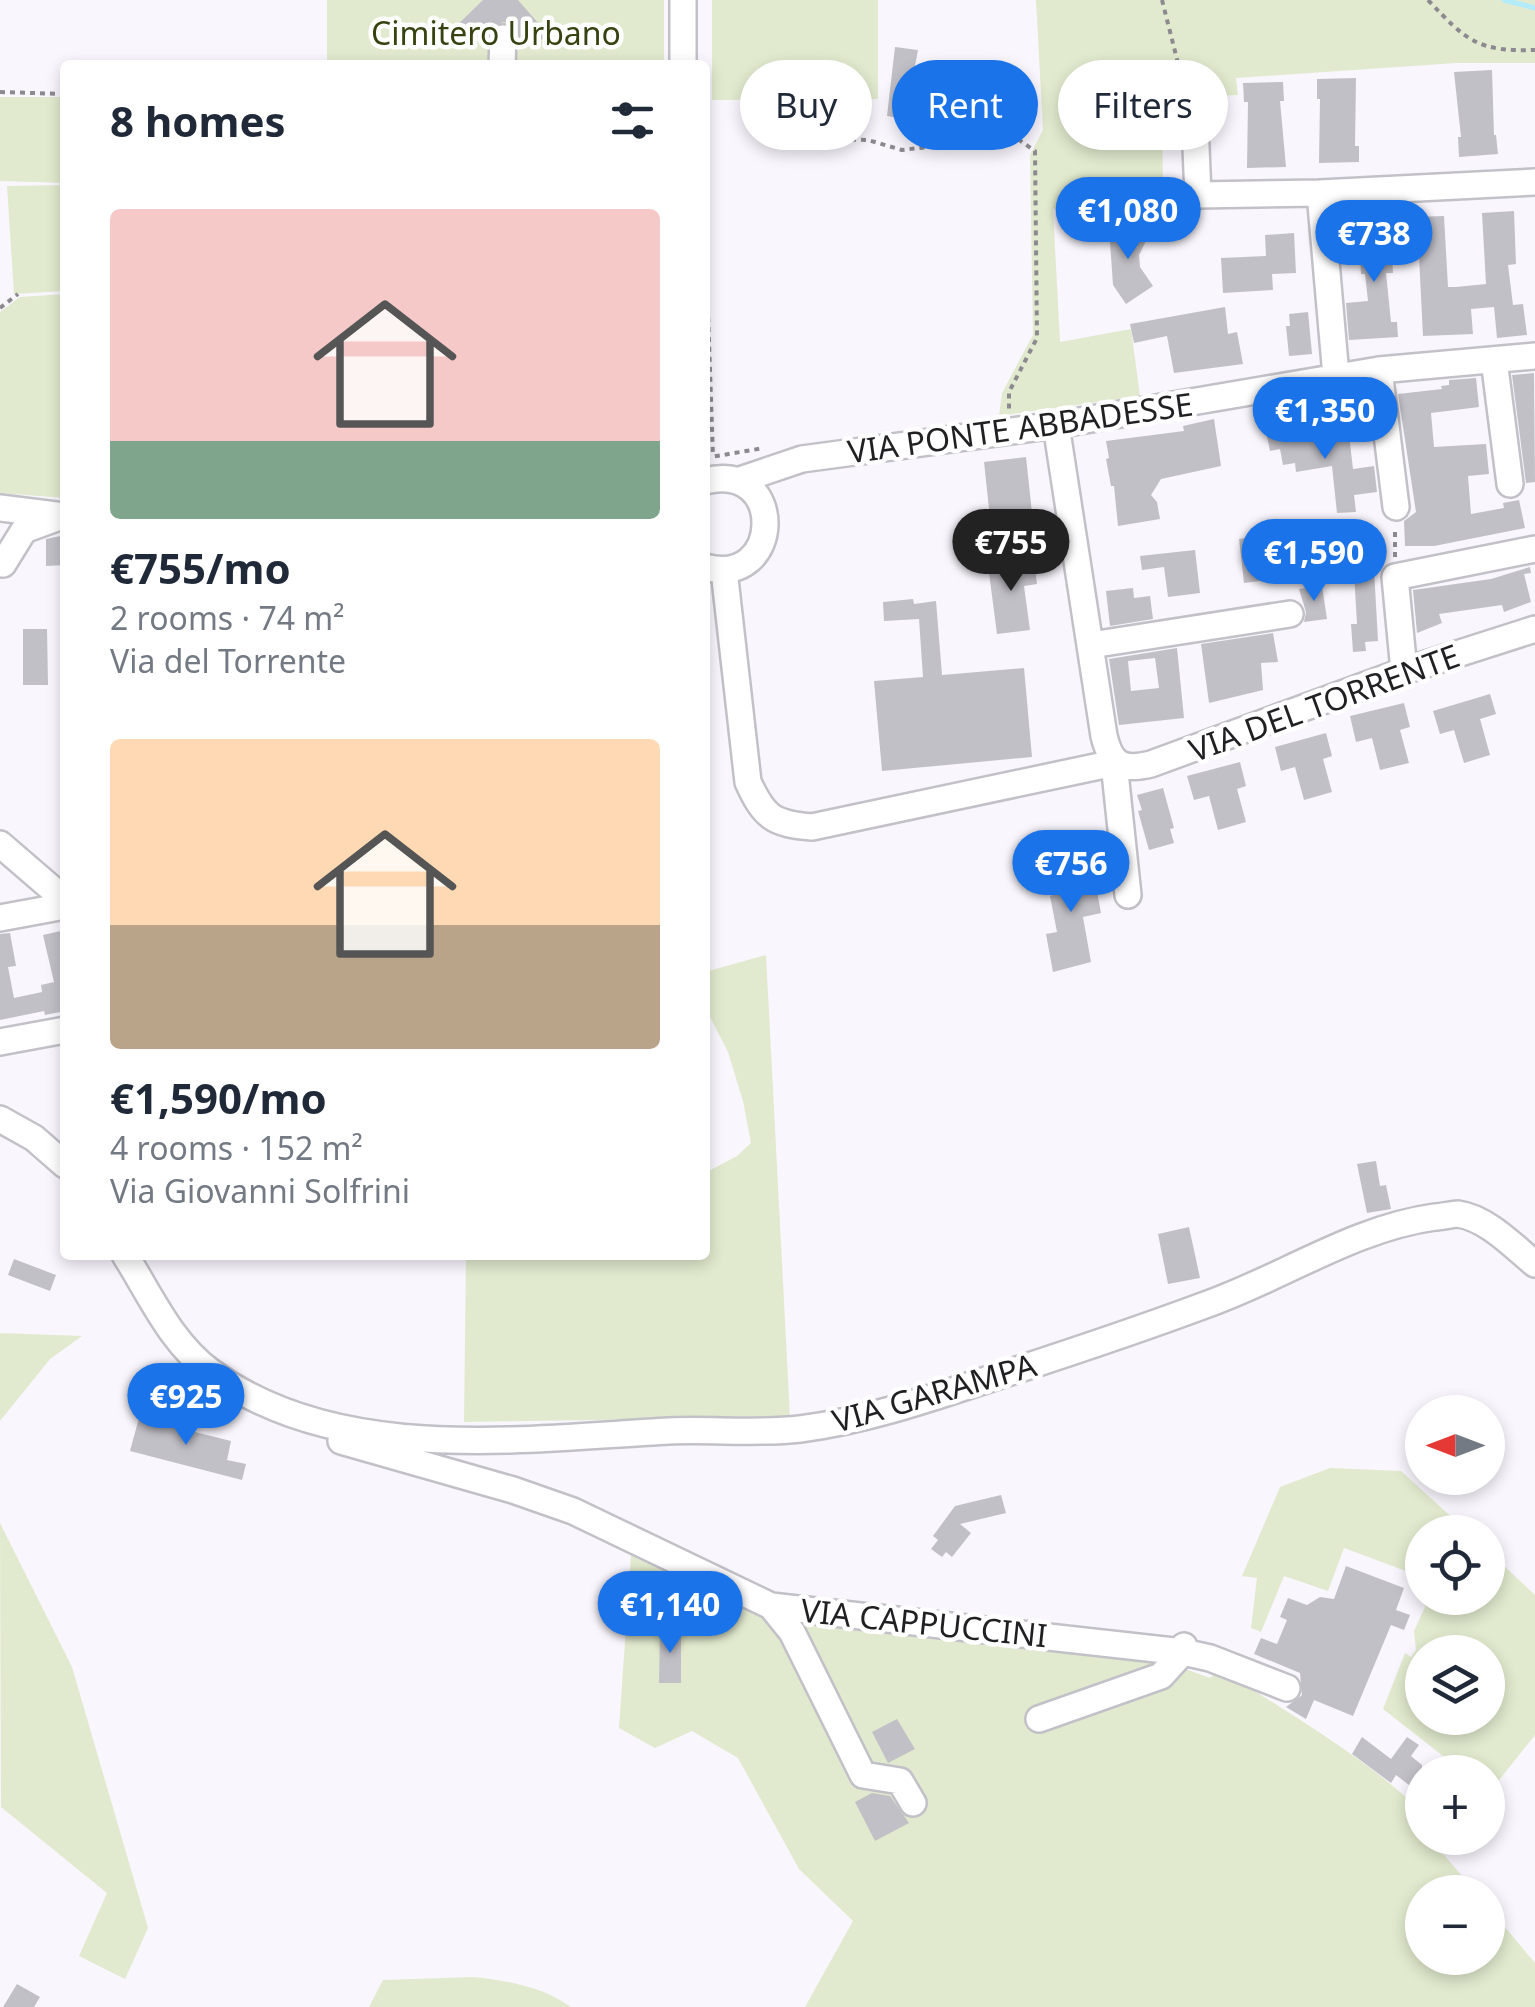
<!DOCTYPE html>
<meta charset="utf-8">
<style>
:root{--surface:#fff;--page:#f2f2f3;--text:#1f2937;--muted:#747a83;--accent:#1a73e8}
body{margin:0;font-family:"Noto Sans",sans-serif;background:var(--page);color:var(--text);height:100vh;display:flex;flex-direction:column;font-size:38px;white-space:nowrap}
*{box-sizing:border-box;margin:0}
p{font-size:32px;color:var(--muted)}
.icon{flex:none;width:55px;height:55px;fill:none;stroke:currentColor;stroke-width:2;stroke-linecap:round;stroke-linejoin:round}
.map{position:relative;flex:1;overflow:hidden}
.side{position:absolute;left:60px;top:60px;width:650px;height:1200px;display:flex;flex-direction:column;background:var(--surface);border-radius:10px;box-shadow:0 5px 15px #0003}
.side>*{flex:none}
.top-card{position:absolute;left:740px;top:60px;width:645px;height:90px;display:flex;gap:20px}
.needle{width:65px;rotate:270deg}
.buttons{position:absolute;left:1405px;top:1395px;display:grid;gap:20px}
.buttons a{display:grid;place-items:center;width:100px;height:100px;border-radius:50%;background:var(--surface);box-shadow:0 5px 15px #0003;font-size:50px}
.price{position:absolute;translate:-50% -85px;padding:0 22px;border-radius:35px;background:var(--accent);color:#fff;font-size:32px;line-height:65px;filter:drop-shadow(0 2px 5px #0008)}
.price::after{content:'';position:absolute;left:50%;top:60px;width:30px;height:22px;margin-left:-15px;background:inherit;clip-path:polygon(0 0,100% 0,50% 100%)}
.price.current{background:#222;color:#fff}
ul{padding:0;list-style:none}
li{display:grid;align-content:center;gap:20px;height:530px;padding:0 50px}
li span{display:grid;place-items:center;height:310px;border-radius:10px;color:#555}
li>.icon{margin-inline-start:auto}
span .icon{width:180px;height:180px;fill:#fffc;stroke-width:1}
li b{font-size:42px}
h2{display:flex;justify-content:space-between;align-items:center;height:120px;padding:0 50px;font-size:42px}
.chip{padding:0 35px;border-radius:45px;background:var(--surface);box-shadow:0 5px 15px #0003;font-size:35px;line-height:90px}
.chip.current{background:var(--accent);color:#fff}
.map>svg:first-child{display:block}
.green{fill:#e1eace;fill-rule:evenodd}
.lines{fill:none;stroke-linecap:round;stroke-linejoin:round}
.stream{stroke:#b2ecfb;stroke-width:5}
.building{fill:#c2c0c7;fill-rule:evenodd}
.minor-casing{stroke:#c3c1c8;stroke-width:30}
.path{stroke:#8c8a8f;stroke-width:4;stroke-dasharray:5 5;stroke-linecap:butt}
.minor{stroke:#fff;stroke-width:25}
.labels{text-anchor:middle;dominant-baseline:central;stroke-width:9;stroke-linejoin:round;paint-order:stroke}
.park-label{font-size:32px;fill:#364210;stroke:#fff}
.street-label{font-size:32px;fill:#201f22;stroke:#fff}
</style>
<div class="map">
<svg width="1535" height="2007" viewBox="0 0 1535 2007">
<rect width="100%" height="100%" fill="#f9f6fd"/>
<path class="green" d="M327 0H664V65H327Z
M712 0H878V99L712 100Z
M1036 0H1535V63H1456L1236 78 1238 95 1162 98 1163 194 1053 209 1060 342 1131 329 1140 396 999 416 1002 393 1033 335 1030 155 1043 130Z
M0 97H64L65 183 0 181Z
M65 185V291L14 294 7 186Z
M65 294V498L0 493V312L20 297Z
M766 955 790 1417 464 1422 466 1255H705V1173L737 1156 751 1143 743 1101 728 1052 705 1007V972Z
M0 1333 82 1336 50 1359 0 1421Z
M1330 1468 1401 1471 1468 1532H1422V1598H1488V1551L1535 1595V1735L1488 1794V1772H1446L1452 1763 1383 1709 1405 1653 1411 1657 1416 1650 1414 1631 1425 1607 1414 1574 1344 1548 1328 1591 1284 1576 1261 1632 1251 1628 1257 1578 1242 1576 1280 1487ZM1422 1652H1488V1718H1422Z
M0 1523 72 1667 148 1928 125 1979 79 1956 107 1893 1 1807Z
M631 1555 770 1613 1172 1664 1210 1678 1220 1669C1288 1713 1363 1755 1422 1812V1838H1436L1443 1854 1476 1892H1422V1958H1488V1907L1535 1963V2007H805L853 1921 799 1869 738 1758 692 1731 655 1748 619 1728Z
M474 1977C508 1981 543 1987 571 2007H369L383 1980Z"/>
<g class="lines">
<path class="stream" d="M1504 0 1535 8"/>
</g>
<path class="building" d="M483 0H518L553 40 519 38 512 25 503 22 490 29 487 38H444Z
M895 47 918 50 905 119 887 116Z
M1492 70 1494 135H1496L1498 154 1459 157 1458 137H1461L1454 72Z
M1356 78 1355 146H1359V162L1319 163 1320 99H1317V79Z
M1283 82 1284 101H1280L1286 167 1247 168 1248 102H1244L1243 83Z
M1514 211 1516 264 1508 265 1513 305 1523 304 1527 335 1497 338 1494 307 1471 309 1473 334 1423 336 1417 217 1444 216 1448 287H1456L1486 284 1482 213Z
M1390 220 1393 273H1386L1391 322H1397L1398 337 1349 340 1346 303 1368 301 1365 274H1361L1358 222Z
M1120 221 1149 235 1139 255 1140 267 1153 286 1126 304 1113 285 1110 242Z
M1294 233 1296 273 1272 274 1273 290 1223 293 1221 258 1266 256 1265 235Z
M1225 307 1228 334 1237 332 1243 364 1174 373 1167 336 1134 343 1130 324Z
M1308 312 1312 354 1289 356 1286 326H1290L1289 314Z
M1534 373 1535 482 1526 483 1512 375Z
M1476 378 1479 407 1431 413 1434 447 1486 444 1489 474 1468 476 1471 514 1504 508 1503 503 1519 500 1525 528 1434 546H1405L1404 521 1416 512 1398 394 1442 389 1441 386 1449 385V380Z
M1363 394 1367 427 1337 431 1333 397Z
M1214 419 1221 466 1161 479 1151 495 1157 502 1160 519 1118 526 1114 486H1111L1106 459 1109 458 1106 441 1184 431 1183 426Z
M1305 424 1308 440 1349 435 1353 469 1374 466 1377 492 1354 495 1356 512 1337 513 1332 466 1296 472 1295 463 1283 465 1280 449 1270 451 1266 431Z
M1026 457 1033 522 991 527 984 462Z
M1292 532 1293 538 1303 537 1308 575 1244 583 1239 539Z
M1372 533 1378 641 1365 642 1366 651 1353 652 1351 624H1357L1354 572 1346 573 1345 541 1356 540 1355 534Z
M65 535V565L46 566V539Z
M1195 550 1200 593 1168 597 1164 567 1142 570 1140 556Z
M1034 559 1037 584 1024 586 1030 630 997 634 988 565Z
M1530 567 1531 573 1524 574 1531 602 1504 612 1502 605 1439 614 1442 623 1417 633 1413 590 1491 579Z
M1322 586 1327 619 1304 622 1306 612 1299 589Z
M1133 588 1134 598 1150 596 1153 619 1110 626 1106 591Z
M913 599 914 604 936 601 942 675 1024 668 1032 757 882 771 874 681 923 677 919 619 884 621 883 602Z
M23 629H47L48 685H23Z
M1273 633 1278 662 1261 663 1263 690 1209 703 1201 644Z
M1177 648 1184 718 1119 725 1109 659ZM1155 658 1159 688 1131 691 1128 661Z
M1490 694 1496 714 1480 719 1490 755 1464 763 1454 730 1440 734 1433 711Z
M1404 703 1410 727 1400 730 1409 763 1380 770 1372 738 1356 742 1350 716Z
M1326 733 1332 756 1323 759 1332 792 1304 800 1295 767 1281 771 1275 747Z
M1240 762 1246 786 1237 789 1246 822 1218 830 1209 796 1194 800 1187 776Z
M1163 788 1174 828 1170 829 1174 843 1149 850 1138 811 1142 810 1137 795Z
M1086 860 1091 886H1096L1101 913 1083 917 1091 962 1053 972 1046 934 1057 932 1050 896 1056 894 1051 866Z
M65 930V1011L45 1015 44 1011 0 1020V934L10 933 16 966 8 967 14 998 42 992 41 985 54 982 43 935Z
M1376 1161 1380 1186 1386 1185 1391 1209 1367 1213 1357 1164Z
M1189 1227 1200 1278 1168 1284 1158 1234Z
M14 1259 56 1275 50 1291 8 1275Z
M139 1418 231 1441 227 1460 246 1464 242 1480 130 1451Z
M1001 1495 1006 1513 960 1524 971 1533 952 1557 946 1552 942 1557 931 1549 938 1540 933 1536 955 1506Z
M1346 1566 1404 1588 1396 1610 1410 1615 1404 1630 1391 1625 1353 1716 1314 1700 1306 1719 1286 1707 1302 1695 1300 1673 1254 1654 1261 1638 1277 1644 1287 1620 1280 1617 1288 1598 1307 1605 1320 1597 1334 1599Z
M660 1629 681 1630V1683H659Z
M897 1719 915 1749 888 1763 872 1732Z
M1362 1737 1391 1759 1407 1737 1419 1745 1411 1756 1422 1765V1795L1396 1775 1391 1783 1352 1754Z
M872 1793 890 1796 909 1823 875 1841 855 1802Z
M17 1984 40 1997 34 2007H3Z"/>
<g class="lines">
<g class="minor-casing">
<path id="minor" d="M683 0V65
M502 65 503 38
M1194 100 1198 195 1320 193 1535 182
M1320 193 1336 376
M1494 360 1510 484
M1379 370 1396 507
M1056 425 1104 736C1111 765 1122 771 1151 764L1404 671 1535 629
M705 481C787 460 783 589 705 567
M737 481 802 459 1056 425 1379 370 1535 356
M0 508 56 515
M3 564 24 530 65 515
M724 570 748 782C764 817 773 824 812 827L1114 763 1128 895
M1091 645 1290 614
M1404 671 1395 577 1535 549
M0 844 65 900
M0 918 65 906
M0 1042 65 1030
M0 1119 34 1138 65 1165
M125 1255C151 1296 171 1343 211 1372 337 1465 522 1439 669 1431 711 1429 758 1434 800 1429 863 1421 926 1400 986 1380 1060 1356 1133 1332 1205 1305 1282 1278 1354 1228 1435 1217 1442 1217 1452 1214 1458 1214 1487 1218 1514 1247 1535 1264
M341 1441 513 1490 573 1511 771 1606 1183 1652 1210 1658 1287 1688
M771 1606 792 1632 863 1775 900 1781 913 1803
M1039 1719 1161 1676 1183 1652 1184 1646"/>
</g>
<path class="path" d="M1162 0 1183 83
M1428 0C1466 40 1477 52 1535 50
M705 67 706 256 713 457
M0 92 65 94
M831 139 868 140 902 150 1015 137 1035 151 1037 338 1009 392V412
M0 308 18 294
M705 458 764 448
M1395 557V527"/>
<use href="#minor" class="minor"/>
</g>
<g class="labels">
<g class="park-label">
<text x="496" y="32">Cimitero Urbano</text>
</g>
<g class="street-label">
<text transform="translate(1020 427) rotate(-8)">VIA PONTE ABBADESSE</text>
<text transform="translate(1324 702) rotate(-20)">VIA DEL TORRENTE</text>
<text transform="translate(934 1392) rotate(-16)">VIA GARAMPA</text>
<text transform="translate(924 1622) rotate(6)">VIA CAPPUCCINI</text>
</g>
</g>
</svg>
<div class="buttons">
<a><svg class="needle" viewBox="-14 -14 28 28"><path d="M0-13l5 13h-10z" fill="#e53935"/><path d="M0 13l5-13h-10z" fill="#747a83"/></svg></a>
<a><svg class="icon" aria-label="locate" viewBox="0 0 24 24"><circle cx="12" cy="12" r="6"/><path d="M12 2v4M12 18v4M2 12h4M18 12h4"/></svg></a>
<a><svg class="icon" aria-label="layers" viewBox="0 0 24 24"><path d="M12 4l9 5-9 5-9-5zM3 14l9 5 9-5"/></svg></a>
<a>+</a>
<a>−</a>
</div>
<b class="price" style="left:1128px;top:262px">€1,080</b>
<b class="price" style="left:1374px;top:285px">€738</b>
<b class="price" style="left:1325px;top:462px">€1,350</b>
<b class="price current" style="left:1011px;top:594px">€755</b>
<b class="price" style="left:1314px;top:604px">€1,590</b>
<b class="price" style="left:1071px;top:915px">€756</b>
<b class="price" style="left:186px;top:1448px">€925</b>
<b class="price" style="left:670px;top:1656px">€1,140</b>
<div class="top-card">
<a class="chip">Buy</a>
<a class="chip current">Rent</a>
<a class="chip">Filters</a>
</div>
<section class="side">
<h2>8 homes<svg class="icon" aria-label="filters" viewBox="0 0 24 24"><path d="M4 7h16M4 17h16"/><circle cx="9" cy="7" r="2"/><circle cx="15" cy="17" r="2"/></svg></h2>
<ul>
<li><span style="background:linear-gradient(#f6c9c9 75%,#7fa58c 0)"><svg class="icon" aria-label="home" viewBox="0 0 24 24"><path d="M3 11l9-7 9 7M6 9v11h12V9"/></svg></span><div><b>€755/mo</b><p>2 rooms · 74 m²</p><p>Via del Torrente</p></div></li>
<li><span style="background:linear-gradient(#ffd9b3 60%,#b9a48a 0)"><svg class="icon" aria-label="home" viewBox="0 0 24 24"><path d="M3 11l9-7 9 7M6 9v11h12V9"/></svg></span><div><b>€1,590/mo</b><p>4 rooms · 152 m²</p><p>Via Giovanni Solfrini</p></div></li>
</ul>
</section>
</div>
